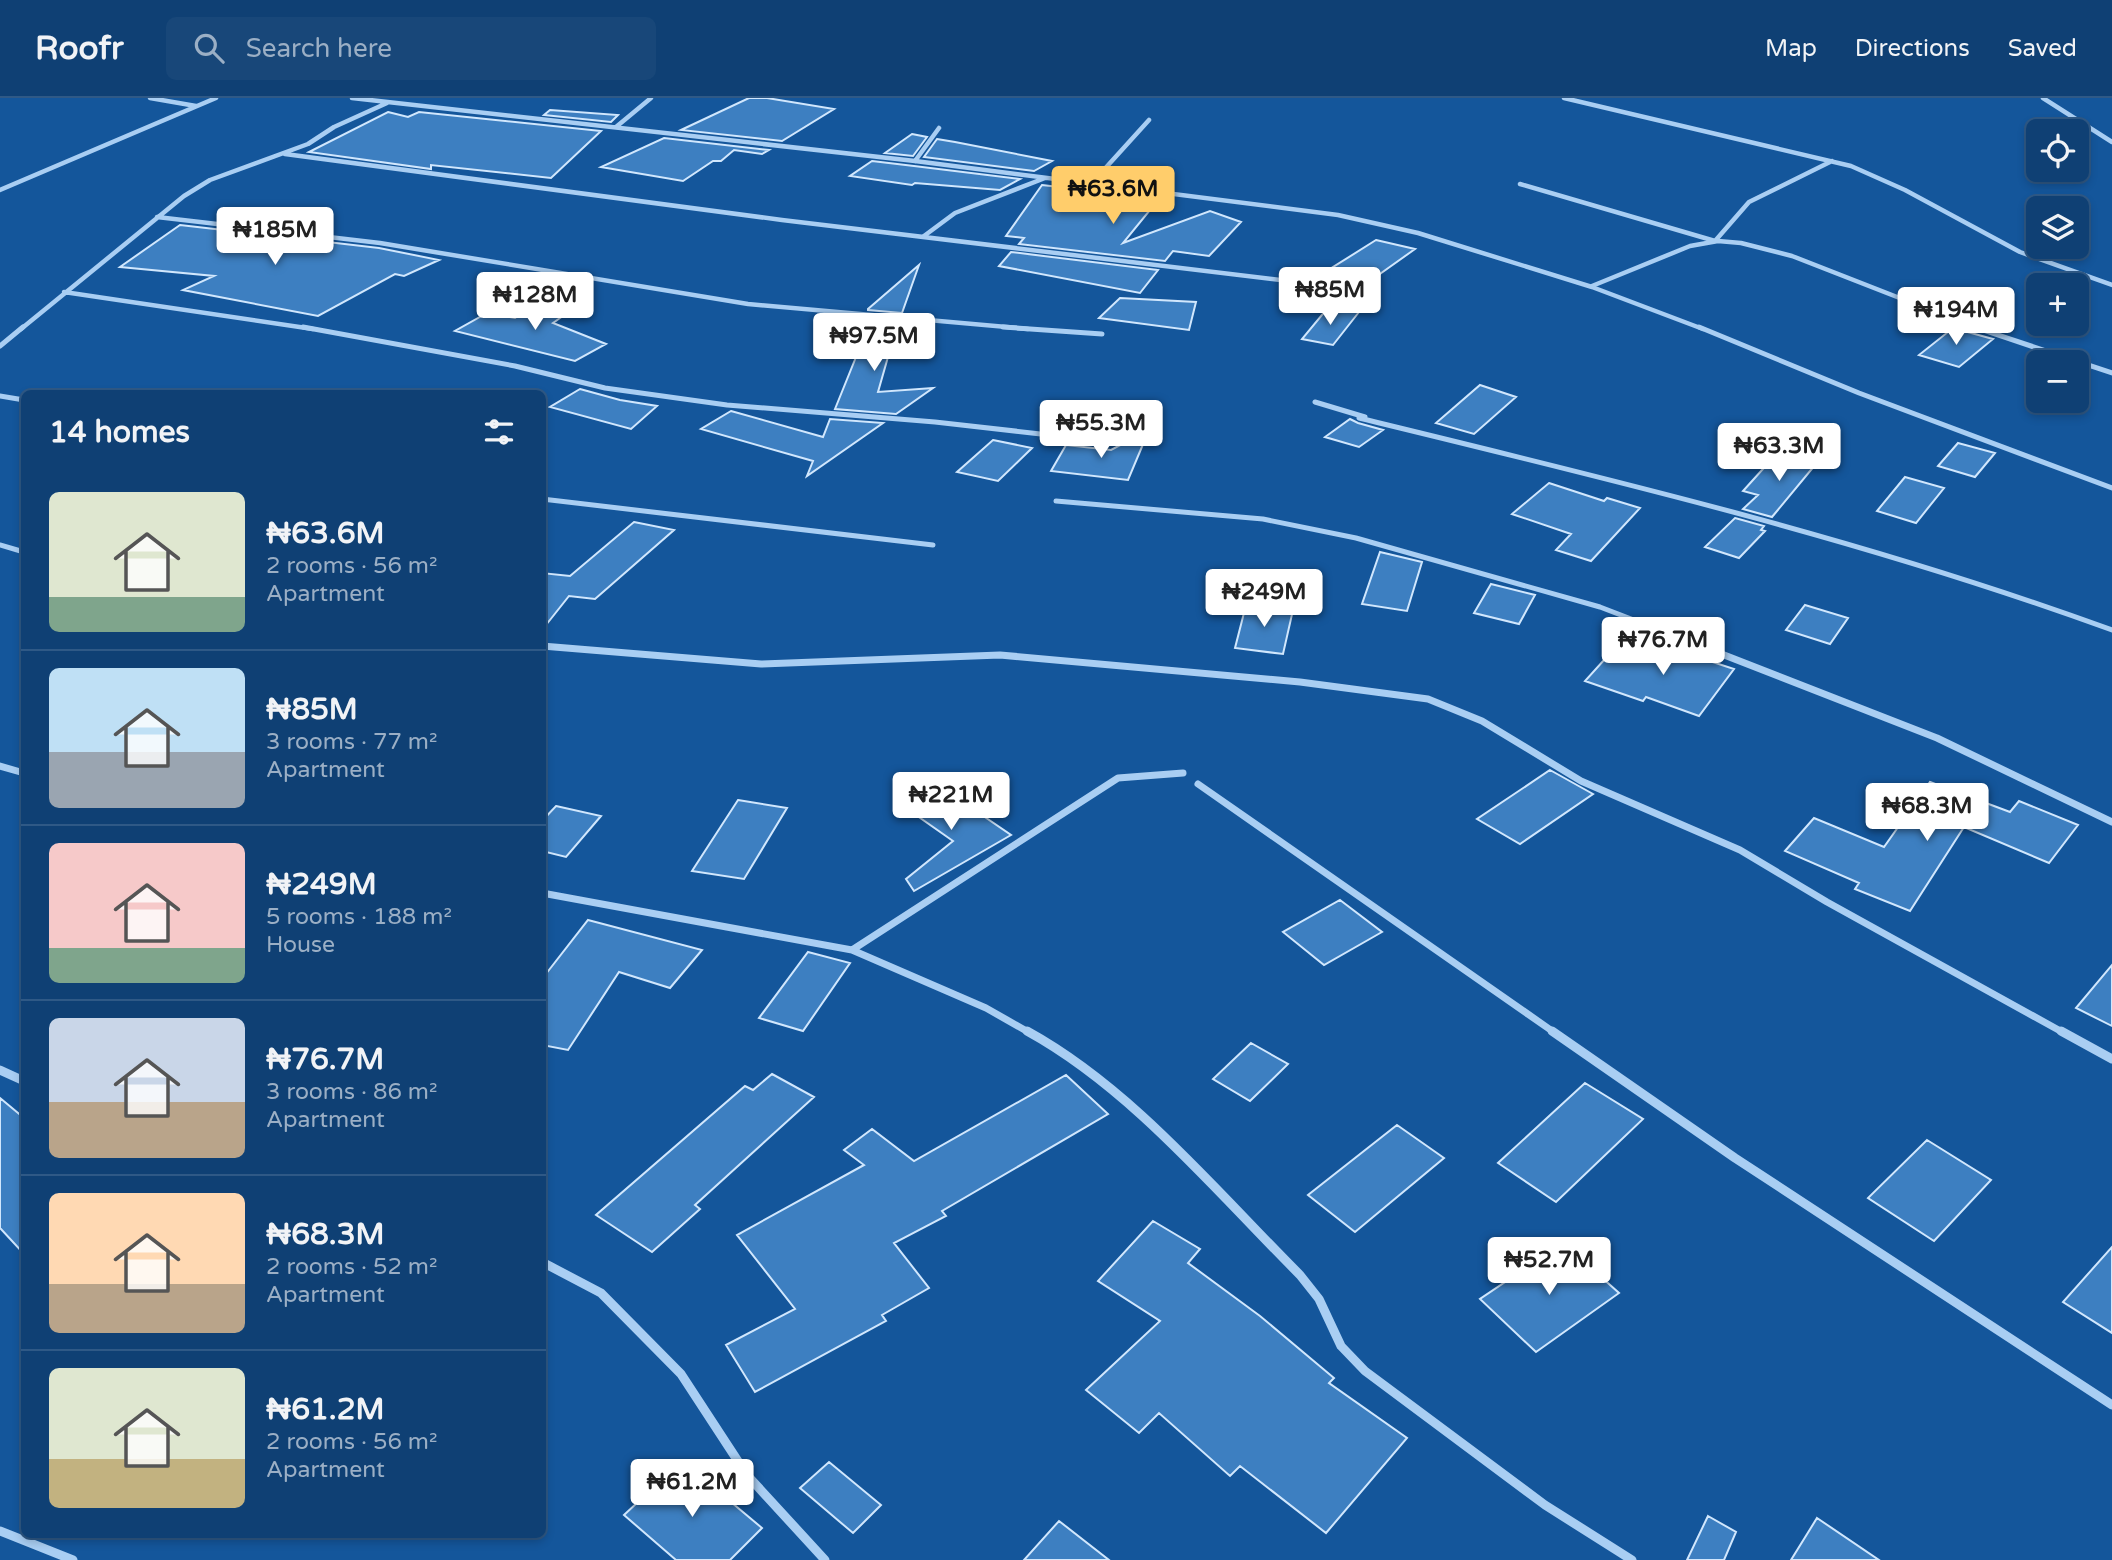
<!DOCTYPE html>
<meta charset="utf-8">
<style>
:root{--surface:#0f4074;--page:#184779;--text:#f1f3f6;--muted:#9bafc5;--line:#2f5986;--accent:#ffcd6b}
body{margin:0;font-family:"Varela Round",sans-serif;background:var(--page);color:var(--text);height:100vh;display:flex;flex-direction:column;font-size:26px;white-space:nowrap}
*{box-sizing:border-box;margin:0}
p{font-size:23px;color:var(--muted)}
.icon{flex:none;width:38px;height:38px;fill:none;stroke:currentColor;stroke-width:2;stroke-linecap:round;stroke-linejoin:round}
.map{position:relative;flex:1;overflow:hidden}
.drawer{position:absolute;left:21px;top:292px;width:525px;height:1148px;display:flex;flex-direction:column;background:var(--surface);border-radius:10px;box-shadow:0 4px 10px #0003,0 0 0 2px var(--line)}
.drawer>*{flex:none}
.buttons{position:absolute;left:2026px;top:21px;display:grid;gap:14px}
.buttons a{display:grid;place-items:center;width:63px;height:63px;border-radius:10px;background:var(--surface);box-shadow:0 4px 10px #0003,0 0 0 2px var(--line);font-size:35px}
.price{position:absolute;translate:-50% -60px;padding:0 16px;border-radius:7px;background:#fff;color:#222;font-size:23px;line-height:46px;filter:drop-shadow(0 2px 4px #0008)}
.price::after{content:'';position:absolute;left:50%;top:42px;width:21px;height:16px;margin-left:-10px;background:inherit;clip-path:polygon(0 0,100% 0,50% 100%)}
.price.selected{background:var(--accent);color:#111}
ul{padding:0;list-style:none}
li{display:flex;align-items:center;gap:21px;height:175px;padding:0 28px}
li+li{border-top:2px solid var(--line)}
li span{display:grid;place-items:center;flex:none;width:196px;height:140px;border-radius:10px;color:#555}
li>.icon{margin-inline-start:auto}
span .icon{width:84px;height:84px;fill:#fffc;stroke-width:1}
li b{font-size:30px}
h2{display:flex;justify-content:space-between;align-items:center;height:84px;padding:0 28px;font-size:30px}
header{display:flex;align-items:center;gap:42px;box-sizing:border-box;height:98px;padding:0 35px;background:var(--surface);border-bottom:2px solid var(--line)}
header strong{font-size:33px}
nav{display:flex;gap:38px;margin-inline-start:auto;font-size:24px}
.search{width:490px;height:63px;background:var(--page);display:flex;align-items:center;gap:18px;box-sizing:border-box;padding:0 24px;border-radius:10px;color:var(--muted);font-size:26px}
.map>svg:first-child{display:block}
.building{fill:#3d7fc1;stroke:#d1e7fd;stroke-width:2}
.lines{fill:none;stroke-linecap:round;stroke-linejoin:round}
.street-far3{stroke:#a9cef3;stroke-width:4.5}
.street-far2{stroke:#a9cef3;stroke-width:5}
.street-far1{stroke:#a9cef3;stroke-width:7}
.street{stroke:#a9cef3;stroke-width:9}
</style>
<header>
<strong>Roofr</strong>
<div class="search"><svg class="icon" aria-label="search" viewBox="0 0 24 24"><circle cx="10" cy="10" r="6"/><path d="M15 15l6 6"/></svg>Search here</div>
<nav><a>Map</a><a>Directions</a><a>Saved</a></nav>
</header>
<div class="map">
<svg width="2112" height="1462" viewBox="0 0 2112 1462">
<rect width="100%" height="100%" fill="#14569b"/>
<path class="building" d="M749 0H767L834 11 782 43 681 32Z
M550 12 618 17 611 24 544 17Z
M388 14 408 19 419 14 601 33 551 80 431 67V71L309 54Z
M912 36 927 39 913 58 885 55Z
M664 40 769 52 762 56 734 52 721 63H713L683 83 601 69Z
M937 41 955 44 1052 63 1034 73 924 59Z
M872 63 914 68 1020 81 1000 92 915 85 912 87 850 78Z
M1042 87 1159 101 1123 145 1210 113 1241 124 1209 158 1173 153 1165 163 1019 146 1024 140 1006 138Z
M180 127 379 150 439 162 404 178 395 176 318 218 183 192 214 178 120 169Z
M1376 142 1415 151 1370 183 1322 176Z
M1011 154 1158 172 1140 195 999 168Z
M919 167 902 215 868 212V211Z
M1120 200 1196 204 1189 232 1099 220Z
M539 203 577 208 553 225 606 246 575 263 455 233 487 215 515 220Z
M1326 212 1359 214 1333 247 1302 241Z
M864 221 898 224 878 294 933 290 896 316 835 311 856 259H849Z
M1953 230 1993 241 1959 269 1919 257Z
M1480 287 1516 299 1474 336 1436 325Z
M580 291 620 302 657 308 631 331 550 309Z
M731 313 823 339 830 321 883 325 807 378 813 363 701 331Z
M1350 321 1358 325 1383 332 1359 349 1325 339Z
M1149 332 1128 382 1051 373 1066 347 1111 352Z
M993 342 1032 350 998 383 957 374Z
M1958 345 1995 355 1975 379 1938 368Z
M1806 349 1820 361 1772 419 1743 411 1758 397 1743 393 1772 361 1790 366Z
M1905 379 1944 390 1916 425 1877 413Z
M1549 385 1604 403 1607 400 1640 410 1591 463 1556 452 1571 436 1512 416Z
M1735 420 1764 428 1761 432 1765 433 1739 460 1705 449Z
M634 424 674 432 595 501 569 498 542 532V475L570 478Z
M1380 454 1422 464 1407 513 1362 506Z
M1491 486 1535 497 1519 526 1474 515Z
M1246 507 1293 512 1283 556 1235 550Z
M1805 507 1848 520 1830 546 1786 532Z
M1661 539 1687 549 1682 554 1734 571 1699 618 1646 599 1643 603 1585 583 1614 551 1643 561Z
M1550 672 1593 696 1520 746 1477 721Z
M1930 684 2010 714 2019 703 2078 727 2049 765 1964 729 1910 813 1855 791 1859 785 1785 753 1814 720 1884 749Z
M935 685 1011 737 914 793 906 781 953 743 899 705Z
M738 702 787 710 744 781 692 773Z
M556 708 601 718 566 759 542 753V723Z
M1340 802 1382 834 1324 867 1283 834Z
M588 822 702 852 670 890 619 874 568 952 542 947V881Z
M808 854 850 865 803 933 759 920Z
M2112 867V928L2076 910Z
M1251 945 1288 966 1250 1003 1213 981Z
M772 976 814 999 695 1107 700 1111 652 1154 596 1117 745 988 753 992Z
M1066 977 1108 1016 942 1113 946 1118 894 1145 929 1190 882 1217 886 1223 755 1294 726 1247 795 1211 737 1137 864 1067 844 1052 872 1031 914 1063Z
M1585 985 1643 1021 1556 1104 1498 1065Z
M0 1000 24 1020V1156L0 1130Z
M1397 1027 1444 1060 1355 1134 1308 1097Z
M1927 1042 1991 1082 1934 1143 1868 1100Z
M1153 1123 1200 1151 1188 1165 1260 1218 1334 1280 1329 1285 1407 1340 1326 1435 1240 1368 1230 1378 1159 1315 1139 1335 1086 1292 1160 1223 1098 1183Z
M1563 1145 1619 1195 1536 1254 1480 1201Z
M2112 1149V1235L2063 1204Z
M682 1363 762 1430 730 1462H676L624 1417Z
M829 1364 881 1407 853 1435 800 1390Z
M1708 1418 1736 1434 1724 1462H1687Z
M1817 1420 1879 1462H1791Z
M1059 1423 1109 1462H1024Z"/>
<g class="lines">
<path class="street-far3" d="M150 0 196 8
M352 0 915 63 1338 117 1418 135 1592 189 1703 231
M1564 0 1851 68 1905 92 2020 154 2112 187
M2043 0 2112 44
M616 29 651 0
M285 56 782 122 1314 186
M915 63 939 30
M1091 86 1149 22
M1520 86 1715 143 1749 104 1832 63
M0 92 216 0
M157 119 380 145 748 206 1028 231
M924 138 955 115 1045 80
M1592 188 1690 148 1718 143 1741 145 1792 158 1979 231
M64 194 313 231
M21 231 184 98 210 82 308 46 334 29 387 5"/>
<path class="street-far2" d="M303 229 515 268 605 290 727 307 935 324 1103 343
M1003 229 1102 236
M1699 229 1859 295 2112 390
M1974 229 2112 275
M0 248 23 229
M0 298 24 302
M1315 304 1365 319
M1359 320C1613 382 1866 442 2112 532
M542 401 933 447
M1056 403 1263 421 1356 440 1600 509 1665 534
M0 447 24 454"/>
<path class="street-far1" d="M1660 532 1937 640 2112 724
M542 548 761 566 1000 557 1300 584 1428 601 1482 623 1581 683 1740 752 1827 804 2064 935
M0 668 24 675
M1198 686 1555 935
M542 795 852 852 986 910 1030 935
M852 852 1118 680 1183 675"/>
<path class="street" d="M1027 933C1131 990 1216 1093 1300 1177L1319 1201 1341 1248 1365 1273 1545 1407 1632 1462
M1552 933 1735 1060 2112 1307
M2061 933 2112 961
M0 972 24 983
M542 1164 601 1195 681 1276 747 1377 825 1462
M0 1433 73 1462"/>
</g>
</svg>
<div class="buttons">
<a><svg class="icon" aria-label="locate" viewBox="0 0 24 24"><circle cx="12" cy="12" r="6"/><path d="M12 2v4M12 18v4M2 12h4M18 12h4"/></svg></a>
<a><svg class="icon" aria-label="layers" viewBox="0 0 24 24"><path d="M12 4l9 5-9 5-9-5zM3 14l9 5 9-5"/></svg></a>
<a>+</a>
<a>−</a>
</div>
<b class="price selected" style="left:1113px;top:128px">₦63.6M</b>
<b class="price" style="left:275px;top:169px">₦185M</b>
<b class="price" style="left:1330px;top:229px">₦85M</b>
<b class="price" style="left:535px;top:234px">₦128M</b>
<b class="price" style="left:1956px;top:249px">₦194M</b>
<b class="price" style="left:874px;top:275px">₦97.5M</b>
<b class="price" style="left:1101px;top:362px">₦55.3M</b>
<b class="price" style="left:1779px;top:385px">₦63.3M</b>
<b class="price" style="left:1264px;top:531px">₦249M</b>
<b class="price" style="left:1663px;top:579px">₦76.7M</b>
<b class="price" style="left:951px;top:734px">₦221M</b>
<b class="price" style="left:1927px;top:745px">₦68.3M</b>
<b class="price" style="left:1549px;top:1199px">₦52.7M</b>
<b class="price" style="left:692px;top:1421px">₦61.2M</b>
<section class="drawer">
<h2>14 homes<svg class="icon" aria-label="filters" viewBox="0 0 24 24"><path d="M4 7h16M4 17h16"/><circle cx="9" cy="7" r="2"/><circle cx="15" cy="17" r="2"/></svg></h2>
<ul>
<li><span style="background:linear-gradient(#dfe7d0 75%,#7fa58c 0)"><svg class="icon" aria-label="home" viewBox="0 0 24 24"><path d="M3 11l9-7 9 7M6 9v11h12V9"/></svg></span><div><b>₦63.6M</b><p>2 rooms · 56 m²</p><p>Apartment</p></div></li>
<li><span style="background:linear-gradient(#bfe0f5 60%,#9aa5b1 0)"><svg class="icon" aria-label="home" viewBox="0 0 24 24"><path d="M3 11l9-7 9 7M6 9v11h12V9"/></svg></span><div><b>₦85M</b><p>3 rooms · 77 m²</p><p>Apartment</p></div></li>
<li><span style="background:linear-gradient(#f6c9c9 75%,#7fa58c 0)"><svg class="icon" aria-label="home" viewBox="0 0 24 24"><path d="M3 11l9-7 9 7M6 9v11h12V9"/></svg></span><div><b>₦249M</b><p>5 rooms · 188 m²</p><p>House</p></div></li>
<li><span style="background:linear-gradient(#c9d6e8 60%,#b9a48a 0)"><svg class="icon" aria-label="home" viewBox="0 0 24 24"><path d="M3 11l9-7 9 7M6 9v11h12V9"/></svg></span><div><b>₦76.7M</b><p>3 rooms · 86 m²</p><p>Apartment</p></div></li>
<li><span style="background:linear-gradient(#ffd9b3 65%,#b9a48a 0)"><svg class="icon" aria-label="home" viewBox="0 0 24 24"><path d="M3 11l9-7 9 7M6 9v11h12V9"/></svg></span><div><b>₦68.3M</b><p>2 rooms · 52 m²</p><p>Apartment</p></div></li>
<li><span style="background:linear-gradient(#dfe7d0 65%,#c2b280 0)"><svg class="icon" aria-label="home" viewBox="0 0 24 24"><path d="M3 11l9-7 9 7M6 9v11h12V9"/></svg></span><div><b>₦61.2M</b><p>2 rooms · 56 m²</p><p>Apartment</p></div></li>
</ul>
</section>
</div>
